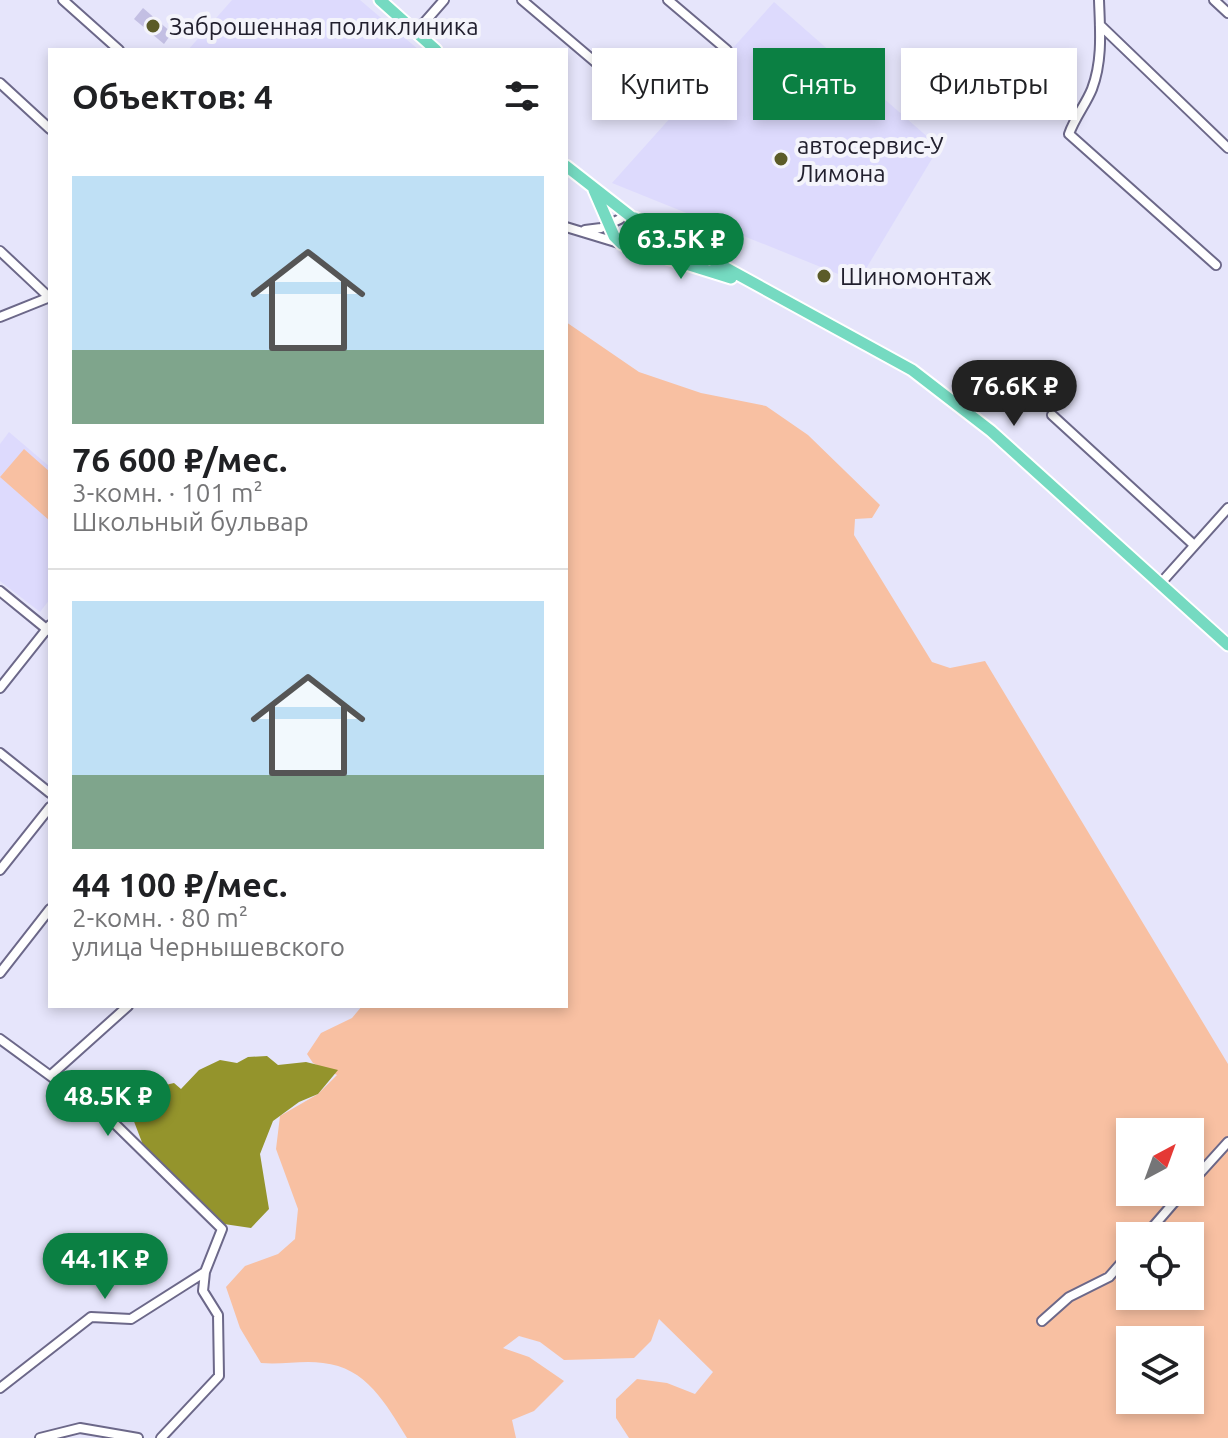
<!DOCTYPE html>
<html lang="ru">
<meta charset="utf-8">
<style>
:root{--surface:#fff;--page:#f2f2f2;--text:#202124;--muted:#757577;--line:#e0e0e0;--accent:#0b8043}
body{margin:0;font-family:Ubuntu,sans-serif;background:var(--page);color:var(--text);height:100vh;display:flex;flex-direction:column;font-size:30px;white-space:nowrap}
*{box-sizing:border-box;margin:0}
p{font-size:26px;color:var(--muted)}
.icon{flex:none;width:44px;height:44px;fill:none;stroke:currentColor;stroke-width:2;stroke-linecap:round;stroke-linejoin:round}
.map{position:relative;flex:1;overflow:hidden}
.panel{position:absolute;left:48px;top:48px;width:520px;height:960px;display:flex;flex-direction:column;background:var(--surface);border-radius:0px;box-shadow:0 4px 12px #0003}
.panel>*{flex:none}
.hud{position:absolute;left:592px;top:48px;width:516px;height:72px;display:flex;gap:16px}
.needle{width:52px;rotate:41deg}
.fabs{position:absolute;left:1116px;top:1118px;display:grid;gap:16px}
.fabs a{display:grid;place-items:center;width:88px;height:88px;border-radius:0px;background:var(--surface);box-shadow:0 4px 12px #0003;font-size:40px}
.price{position:absolute;translate:-50% -68px;padding:0 18px;border-radius:28px;background:var(--accent);color:#fff;font-size:26px;line-height:52px;filter:drop-shadow(0 2px 4px #0008)}
.price::after{content:'';position:absolute;left:50%;top:48px;width:24px;height:18px;margin-left:-12px;background:inherit;clip-path:polygon(0 0,100% 0,50% 100%)}
.price.on{background:#222;color:#fff}
ul{padding:0;list-style:none}
li{display:grid;align-content:center;gap:16px;height:424px;padding:0 24px}
li+li{border-top:2px solid var(--line)}
li span{display:grid;place-items:center;height:248px;border-radius:0px;color:#555}
li>.icon{margin-inline-start:auto}
span .icon{width:144px;height:144px;fill:#fffc;stroke-width:1}
li b{font-size:34px}
h2{display:flex;justify-content:space-between;align-items:center;height:96px;padding:0 24px;font-size:34px}
.chip{padding:0 28px;border-radius:0px;background:var(--surface);box-shadow:0 4px 12px #0003;font-size:28px;line-height:72px}
.chip.on{background:var(--accent);color:#fff}
.map>svg:first-child{display:block}
.built{fill:#dddafd}
.green{fill:#f8c0a2;fill-rule:evenodd}
.water{fill:#94942c}
.building{fill:#c3bfe3}
.lines{fill:none;stroke-linecap:round;stroke-linejoin:round}
.minor-casing{stroke:#6c6889;stroke-width:12}
.major-casing{stroke:#fff;stroke-width:15}
.minor{stroke:#fff;stroke-width:8}
.major{stroke:#75dac1;stroke-width:11}
.poi-dot{fill:#5b5b28;stroke:#f4f4fb;stroke-width:3}
.labels{text-anchor:middle;dominant-baseline:central;stroke-width:8;stroke-linejoin:round;paint-order:stroke}
.poi-label{font-size:24px;fill:#22202e;stroke:#f4f4fb;text-anchor:start}
</style>
<div class="map">
<svg width="1228" height="1438" viewBox="0 0 1228 1438">
<rect width="100%" height="100%" fill="#e6e5fb"/>
<path class="built" d="M232 0H360L419 50H188Z
M774 2 939 147 858 282 612 183Z
M9 432 50 467V599L40 612 0 581V444Z"/>
<path class="green" d="M566 322 639 372 701 393 766 406 808 435 880 505 872 518 855 519 854 535 932 662 950 668 985 661 1228 1064V1438H629L616 1418V1399L637 1379 667 1383 695 1394 713 1372 659 1319 651 1341 634 1358 564 1360 540 1342 519 1336 503 1348 529 1357 564 1381 534 1411 512 1420 516 1438H407C386 1404 366 1367 323 1363 303 1360 282 1365 261 1363L240 1328 226 1287 245 1266 278 1254 295 1239 298 1209 276 1149 280 1116 318 1094 337 1075 313 1063 307 1054 321 1033 352 1018 362 1006H566ZM1130 1132H1190V1192H1130ZM1130 1236H1190V1296H1130ZM1130 1340H1190V1400H1130Z
M24 449 50 472V521L0 477Z"/>
<path class="water" d="M267 1056 278 1065 306 1062 338 1070 318 1094 299 1102 273 1121 260 1154 269 1209 251 1228 224 1224 143 1145 130 1111 157 1087 174 1083 181 1089 199 1070 220 1060 237 1063 248 1057Z"/>
<path class="building" d="M143 8 172 33 164 44 134 19Z"/>
<g class="lines">
<g class="minor-casing">
<path id="minor" d="M63 0 119 50
M522 0 653 111
M668 0 727 50
M1099 0C1100 29 1103 60 1092 89 1086 104 1075 117 1069 134L1216 265
M1214 0 1228 13
M1100 25 1228 148
M416 32 444 0
M0 83 50 129
M566 227 622 244
M585 230 601 228 620 219
M0 251 50 298
M0 317 50 297
M1052 415 1194 545
M1160 584 1228 508
M0 591 49 631
M0 688 50 625
M0 753 50 793
M0 870 50 807
M0 973 50 909
M0 1039 112 1121 222 1229 205 1272 131 1319 91 1317 0 1388
M51 1075 128 1006
M1190 1184 1228 1142
M1145 1236 1183 1192
M1042 1321 1069 1297 1109 1277 1130 1253
M40 1438 80 1428 138 1438
M161 1438 219 1376 218 1315 203 1291 205 1272"/>
</g>
<g class="major-casing">
<path id="major" d="M380 0 436 50
M566 166 639 223V236L624 244
M594 190 614 236 622 244 731 278
M635 218 912 370 991 431 1228 645"/>
</g>
<use href="#minor" class="minor"/>
<use href="#major" class="major"/>
</g>
<g class="poi-dot">
<circle cx="153" cy="26" r="8"/>
<circle cx="781" cy="159" r="8"/>
<circle cx="824" cy="276" r="8"/>
</g>
<g class="labels">
<g class="poi-label">
<text x="169" y="26">Заброшенная поликлиника</text>
<text x="797" y="145">автосервис-У<tspan x="797" dy="28">Лимона</tspan></text>
<text x="840" y="276">Шиномонтаж</text>
</g>
</g>
</svg>
<div class="fabs">
<a><svg class="needle" viewBox="-14 -14 28 28"><path d="M0-13l5 13h-10z" fill="#e53935"/><path d="M0 13l5-13h-10z" fill="#757577"/></svg></a>
<a><svg class="icon" aria-label="locate" viewBox="0 0 24 24"><circle cx="12" cy="12" r="6"/><path d="M12 2v4M12 18v4M2 12h4M18 12h4"/></svg></a>
<a><svg class="icon" aria-label="layers" viewBox="0 0 24 24"><path d="M12 4l9 5-9 5-9-5zM3 14l9 5 9-5"/></svg></a>
</div>
<b class="price" style="left:681px;top:281px">63.5K ₽</b>
<b class="price on" style="left:1014px;top:428px">76.6K ₽</b>
<b class="price" style="left:108px;top:1138px">48.5K ₽</b>
<b class="price" style="left:105px;top:1301px">44.1K ₽</b>
<div class="hud">
<a class="chip">Купить</a>
<a class="chip on">Снять</a>
<a class="chip">Фильтры</a>
</div>
<section class="panel">
<h2>Объектов: 4<svg class="icon" aria-label="filters" viewBox="0 0 24 24"><path d="M4 7h16M4 17h16"/><circle cx="9" cy="7" r="2"/><circle cx="15" cy="17" r="2"/></svg></h2>
<ul>
<li><span style="background:linear-gradient(#bfe0f5 70%,#7fa58c 0)"><svg class="icon" aria-label="home" viewBox="0 0 24 24"><path d="M3 11l9-7 9 7M6 9v11h12V9"/></svg></span><div><b>76 600 ₽/мес.</b><p>3-комн. · 101 m²</p><p>Школьный бульвар</p></div></li>
<li><span style="background:linear-gradient(#bfe0f5 70%,#7fa58c 0)"><svg class="icon" aria-label="home" viewBox="0 0 24 24"><path d="M3 11l9-7 9 7M6 9v11h12V9"/></svg></span><div><b>44 100 ₽/мес.</b><p>2-комн. · 80 m²</p><p>улица Чернышевского</p></div></li>
</ul>
</section>
</div>
